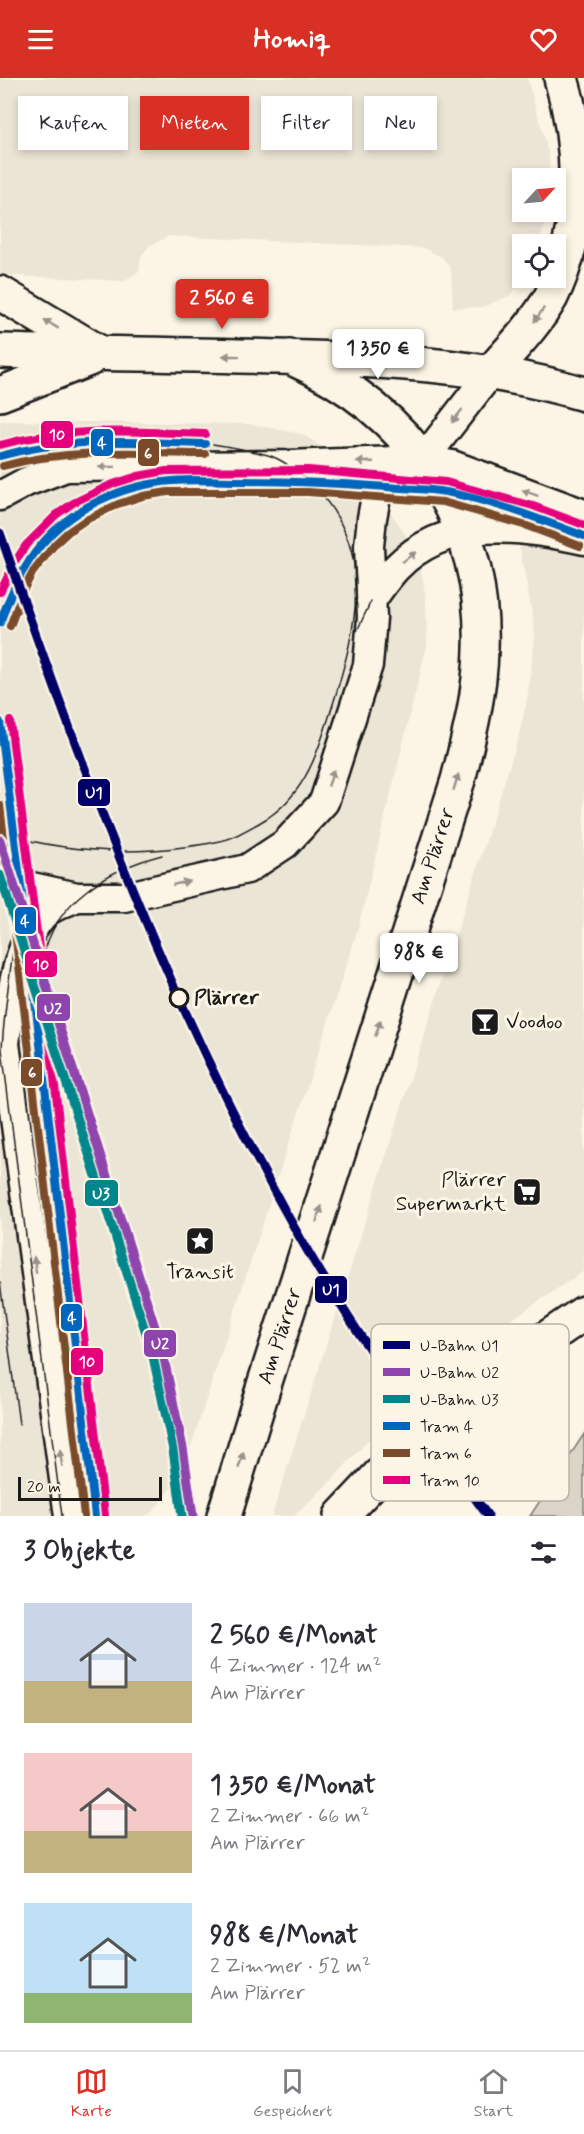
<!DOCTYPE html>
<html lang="de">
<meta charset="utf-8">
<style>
:root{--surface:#fff;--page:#f7f7f7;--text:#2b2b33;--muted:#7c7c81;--line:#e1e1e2;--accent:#d93025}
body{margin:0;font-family:Mynerve,sans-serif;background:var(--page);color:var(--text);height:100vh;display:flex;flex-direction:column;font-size:22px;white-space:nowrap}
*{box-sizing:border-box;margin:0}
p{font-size:20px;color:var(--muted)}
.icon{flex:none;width:33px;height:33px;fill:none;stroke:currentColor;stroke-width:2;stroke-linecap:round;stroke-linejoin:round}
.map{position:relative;height:1438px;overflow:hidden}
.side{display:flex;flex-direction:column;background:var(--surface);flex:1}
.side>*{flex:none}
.banner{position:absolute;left:18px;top:18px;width:549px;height:54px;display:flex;gap:12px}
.needle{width:39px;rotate:64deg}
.controls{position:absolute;left:512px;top:90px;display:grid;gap:12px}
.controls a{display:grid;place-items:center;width:54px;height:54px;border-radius:0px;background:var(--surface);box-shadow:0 3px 9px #0003;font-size:30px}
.scale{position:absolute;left:18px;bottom:15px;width:144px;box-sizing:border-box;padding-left:6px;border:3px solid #1c1c1c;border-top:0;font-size:16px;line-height:21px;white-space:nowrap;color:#1c1c1c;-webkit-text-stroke:4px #fcf5e5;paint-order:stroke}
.price{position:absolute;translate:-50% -51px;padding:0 14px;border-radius:6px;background:#fff;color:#222;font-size:20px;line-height:39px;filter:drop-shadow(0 2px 3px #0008)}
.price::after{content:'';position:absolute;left:50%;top:36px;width:18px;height:14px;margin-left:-9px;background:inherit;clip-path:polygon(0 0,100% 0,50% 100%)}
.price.active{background:var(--accent);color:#fff}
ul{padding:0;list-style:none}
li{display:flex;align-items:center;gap:18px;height:150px;padding:0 24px}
li span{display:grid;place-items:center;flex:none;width:168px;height:120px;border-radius:0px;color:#555}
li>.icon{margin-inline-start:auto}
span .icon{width:72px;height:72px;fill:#fffc;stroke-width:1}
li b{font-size:26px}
h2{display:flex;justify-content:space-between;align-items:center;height:72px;padding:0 24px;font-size:26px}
.chip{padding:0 21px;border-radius:0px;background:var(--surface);box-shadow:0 3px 9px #0003;font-size:21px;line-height:54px}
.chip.active{background:var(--accent);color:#fff}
header{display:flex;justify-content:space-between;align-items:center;height:78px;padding:0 24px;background:var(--accent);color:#fff;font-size:27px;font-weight:700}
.menu{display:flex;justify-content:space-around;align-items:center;height:84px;border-top:2px solid var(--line);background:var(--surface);font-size:16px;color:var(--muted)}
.menu a{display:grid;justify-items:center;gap:3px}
.menu .active{color:var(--accent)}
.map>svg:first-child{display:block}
.built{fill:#ebe5d6}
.green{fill:#dbd5c8;stroke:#7c7872;stroke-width:1.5}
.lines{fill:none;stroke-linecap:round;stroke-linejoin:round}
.service-casing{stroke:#1c1c1c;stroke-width:33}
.minor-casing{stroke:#1c1c1c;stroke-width:38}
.secondary-casing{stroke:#1c1c1c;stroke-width:38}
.service{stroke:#fcf5e5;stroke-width:28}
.minor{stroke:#fcf5e5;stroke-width:33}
.secondary{stroke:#fcf5e5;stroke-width:33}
.tram{stroke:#1c1c1c;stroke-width:1.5}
.tram-1-casing{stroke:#fcf5e5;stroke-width:12}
.tram-2-casing{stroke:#fcf5e5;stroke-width:12}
.tram-3-casing{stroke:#fcf5e5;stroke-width:12}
.tram-1{stroke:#0065bd;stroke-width:8}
.tram-2{stroke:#7a4b2a;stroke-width:8}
.tram-3{stroke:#e5007d;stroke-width:8}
.metro-1-casing{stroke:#fcf5e5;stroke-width:14}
.metro-2-casing{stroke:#fcf5e5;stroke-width:14}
.metro-3-casing{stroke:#fcf5e5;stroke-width:14}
.metro-1{stroke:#006;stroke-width:9}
.metro-2{stroke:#8e44ad;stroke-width:9}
.metro-3{stroke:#00868b;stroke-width:9}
.oneway{fill:#97938b}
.stop-dot{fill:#fcf5e5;stroke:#1c1c1c;stroke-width:3}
.labels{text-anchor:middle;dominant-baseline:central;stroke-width:6;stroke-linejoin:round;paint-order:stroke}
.street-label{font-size:21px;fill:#1c1c1c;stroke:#fcf5e5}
.stop-label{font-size:21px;font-weight:bold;fill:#1c1c1c;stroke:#fcf5e5;text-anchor:start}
.poi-label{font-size:21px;fill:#1c1c1c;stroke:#fcf5e5;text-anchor:start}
.key{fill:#fcf5e5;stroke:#b9b4a9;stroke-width:1.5}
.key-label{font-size:16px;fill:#1c1c1c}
.line-badge{stroke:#fcf5e5;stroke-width:2}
.badge-label{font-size:16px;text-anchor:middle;font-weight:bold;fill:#fff}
</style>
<header><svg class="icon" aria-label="menu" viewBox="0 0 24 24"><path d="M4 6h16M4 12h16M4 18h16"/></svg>Homiq<svg class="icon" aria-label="heart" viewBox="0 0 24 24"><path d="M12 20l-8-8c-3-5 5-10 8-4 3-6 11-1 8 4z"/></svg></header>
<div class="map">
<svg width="584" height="1438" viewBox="0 0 584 1438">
<rect width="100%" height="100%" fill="#fcf5e5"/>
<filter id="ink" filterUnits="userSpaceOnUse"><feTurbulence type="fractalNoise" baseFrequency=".0167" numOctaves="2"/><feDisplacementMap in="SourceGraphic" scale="12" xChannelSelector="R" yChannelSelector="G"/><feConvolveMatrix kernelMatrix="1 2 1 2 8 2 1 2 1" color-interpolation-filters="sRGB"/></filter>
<g filter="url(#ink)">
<path class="built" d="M0 0H527L543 55 549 78 550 98 549 100H522V134H546L544 149 538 166H522V200H525L524 201 509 218 483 229 453 230 451 191 442 179 423 170 169 158 149 168 141 179 139 193 125 203 0 197Z
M0 343 250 346 302 356 347 385 382 422 404 454 416 478 423 501 426 524 427 567 357 854 184 1390 167 1416 152 1434 145 1438H0Z
M518 460 584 476V1193L469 1270 429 1300 379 1350 334 1400 294 1438H272L518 661 527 622 535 559 532 535Z"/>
<path class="green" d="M584 1356V1438H530Z"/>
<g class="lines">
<g class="service-casing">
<path id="service" d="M0 418 26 404 66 389 288 387 423 382 452 387 584 436
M371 523C379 511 387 500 396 490 446 438 521 447 584 462
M0 802 77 819H124L247 791 285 766 324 724 368 587 372 540 369 468 372 440 378 408 423 382 491 294
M69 1438 5 966C9 929 16 865 44 836 52 828 66 824 77 819"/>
</g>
<g class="minor-casing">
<path id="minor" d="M491 294C512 270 535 247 551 219 584 153 582 70 561 0"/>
</g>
<g class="secondary-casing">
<path id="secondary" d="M0 215 100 275
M0 273C93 276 185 276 278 279 382 282 484 286 584 316
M0 316 89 281
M224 1438 265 1304 458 702C469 659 480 616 481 572 486 439 410 332 290 279
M341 1438 419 1355 452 1325 584 1235"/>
</g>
<use href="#service" class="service"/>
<use href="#minor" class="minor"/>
<use href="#secondary" class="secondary"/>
<path class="tram" d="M357 553 371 523
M0 755C60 773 122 777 184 769 200 767 218 765 233 759 245 753 258 746 269 739 309 711 320 667 334 623 356 549 376 476 318 413 305 399 289 385 271 378 252 372 232 369 213 366
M19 793C19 853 5 912 2 971L62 1438
M39 953C39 929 38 904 43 880 55 822 109 791 162 777
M0 1204 19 1346"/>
<g class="tram-1-casing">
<path id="tram-1" d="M0 378C67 359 136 364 205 366
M0 545C15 500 38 459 80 433 103 419 129 409 156 405 182 400 211 403 237 403 288 403 337 405 387 409 406 411 427 410 446 414 493 423 539 441 584 458
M0 644 28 863 95 1438"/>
</g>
<g class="tram-2-casing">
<path id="tram-2" d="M3 388C69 370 137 375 205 376
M10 548 24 511 33 494 55 466 68 454 84 443 118 426 143 418 168 414H308L443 424 527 448 580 468
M0 727 84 1438"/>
</g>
<g class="tram-3-casing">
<path id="tram-3" d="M0 367C67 348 136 354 205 356
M0 514 15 484 26 467 56 437 73 425 110 407 138 398 166 393 308 392 446 404 533 428 584 447
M10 643 38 862 105 1437"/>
</g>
<use href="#tram-1" class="tram-1"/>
<use href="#tram-2" class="tram-2"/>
<use href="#tram-3" class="tram-3"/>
<g class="metro-1-casing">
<path id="metro-1" d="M0 455C83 695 173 937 299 1158 355 1256 421 1347 488 1438"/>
</g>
<g class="metro-2-casing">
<path id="metro-2" d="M0 762 162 1271 183 1370 193 1438"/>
</g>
<g class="metro-3-casing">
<path id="metro-3" d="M0 797 152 1274 173 1372 182 1438"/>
</g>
<use href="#metro-1" class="metro-1"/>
<use href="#metro-2" class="metro-2"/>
<use href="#metro-3" class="metro-3"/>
</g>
<defs><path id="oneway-solid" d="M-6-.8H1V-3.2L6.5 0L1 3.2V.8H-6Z" transform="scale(1.5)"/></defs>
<g class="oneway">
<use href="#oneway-solid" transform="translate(539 237) rotate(125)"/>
<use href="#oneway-solid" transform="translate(51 246) rotate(-149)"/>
<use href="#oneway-solid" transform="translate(231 278) rotate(-179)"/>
<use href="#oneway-solid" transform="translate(457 338) rotate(128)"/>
<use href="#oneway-solid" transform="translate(365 384) rotate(178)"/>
<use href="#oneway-solid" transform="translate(107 389) rotate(179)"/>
<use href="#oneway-solid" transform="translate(530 415) rotate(-160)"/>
<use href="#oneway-solid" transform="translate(409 479) rotate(-37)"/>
<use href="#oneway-solid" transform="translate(331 700) rotate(-71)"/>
<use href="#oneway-solid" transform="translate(456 704) rotate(-73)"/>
<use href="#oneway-solid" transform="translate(181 805) rotate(-13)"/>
<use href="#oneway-solid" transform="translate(378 950) rotate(-72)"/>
<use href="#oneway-solid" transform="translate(319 1136) rotate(-72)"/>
<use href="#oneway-solid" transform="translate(35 1187) rotate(-98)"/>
<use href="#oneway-solid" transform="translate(61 1380) rotate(-98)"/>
<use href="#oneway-solid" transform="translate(241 1382) rotate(-73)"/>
</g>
</g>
<defs>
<g id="bar-square" transform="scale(1.5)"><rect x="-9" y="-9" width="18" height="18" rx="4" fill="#1c1c1c" stroke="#fcf5e5"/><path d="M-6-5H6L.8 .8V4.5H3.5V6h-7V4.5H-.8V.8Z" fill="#fff"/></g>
<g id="supermarket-square" transform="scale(1.5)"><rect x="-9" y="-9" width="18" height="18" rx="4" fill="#1c1c1c" stroke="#fcf5e5"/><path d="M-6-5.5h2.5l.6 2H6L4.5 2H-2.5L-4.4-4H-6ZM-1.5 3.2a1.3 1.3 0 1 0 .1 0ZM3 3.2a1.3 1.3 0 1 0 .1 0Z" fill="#fff"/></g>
<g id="sight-square" transform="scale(1.5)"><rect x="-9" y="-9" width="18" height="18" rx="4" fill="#1c1c1c" stroke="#fcf5e5"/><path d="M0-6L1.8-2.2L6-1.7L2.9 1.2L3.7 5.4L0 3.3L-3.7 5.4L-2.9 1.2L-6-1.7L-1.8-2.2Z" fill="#fff"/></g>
</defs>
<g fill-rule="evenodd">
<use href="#bar-square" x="485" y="944"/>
<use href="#supermarket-square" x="527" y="1114"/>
<use href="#sight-square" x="200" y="1163"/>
</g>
<circle class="stop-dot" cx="179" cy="920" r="9"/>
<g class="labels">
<g class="street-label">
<text transform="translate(433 778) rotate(-72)">Am Plärrer</text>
<text transform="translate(280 1258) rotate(-72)">Am Plärrer</text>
</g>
<g class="stop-label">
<text x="194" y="920">Plärrer</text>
</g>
<g class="poi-label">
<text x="506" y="944">Voodoo</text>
<text x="506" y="1102" text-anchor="end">Plärrer<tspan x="506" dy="24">Supermarkt</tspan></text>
<text x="200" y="1194" text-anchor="middle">Transit</text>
</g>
</g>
<rect x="371" y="1246" width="198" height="177" rx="9" class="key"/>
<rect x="383" y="1263" width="27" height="8" fill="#006"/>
<rect x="383" y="1290" width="27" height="8" fill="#8e44ad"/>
<rect x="383" y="1317" width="27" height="8" fill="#00868b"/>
<rect x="383" y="1344" width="27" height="8" fill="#0065bd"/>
<rect x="383" y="1371" width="27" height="8" fill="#7a4b2a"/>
<rect x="383" y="1398" width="27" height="8" fill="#e5007d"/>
<g class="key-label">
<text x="420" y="1273">U-Bahn U1</text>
<text x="420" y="1300">U-Bahn U2</text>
<text x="420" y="1327">U-Bahn U3</text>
<text x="420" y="1354">Tram 4</text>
<text x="420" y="1381">Tram 6</text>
<text x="420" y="1408">Tram 10</text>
</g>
<g class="line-badge">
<rect x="40" y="342" width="34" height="29" rx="6" fill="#e5007d"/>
<rect x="90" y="350" width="24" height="29" rx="6" fill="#0065bd"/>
<rect x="137" y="360" width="23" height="29" rx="6" fill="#7a4b2a"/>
<rect x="77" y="700" width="34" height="29" rx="6" fill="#006"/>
<rect x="14" y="828" width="23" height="29" rx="6" fill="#0065bd"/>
<rect x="24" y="872" width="34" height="28" rx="6" fill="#e5007d"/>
<rect x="36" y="915" width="35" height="29" rx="6" fill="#8e44ad"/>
<rect x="20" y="980" width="23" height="29" rx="6" fill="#7a4b2a"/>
<rect x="84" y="1101" width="35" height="28" rx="6" fill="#00868b"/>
<rect x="314" y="1197" width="34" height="29" rx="6" fill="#006"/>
<rect x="60" y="1225" width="23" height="29" rx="6" fill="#0065bd"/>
<rect x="143" y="1251" width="34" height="29" rx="6" fill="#8e44ad"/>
<rect x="70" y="1269" width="34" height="29" rx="6" fill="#e5007d"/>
</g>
<g class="badge-label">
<text x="57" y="362">10</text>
<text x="102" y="370">4</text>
<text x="148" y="381">6</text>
<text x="94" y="720">U1</text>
<text x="25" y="848">4</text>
<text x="41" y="892">10</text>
<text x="53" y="936">U2</text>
<text x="32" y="1000">6</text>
<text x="101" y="1121">U3</text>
<text x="331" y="1217">U1</text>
<text x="72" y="1245">4</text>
<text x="160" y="1271">U2</text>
<text x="87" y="1289">10</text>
</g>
</svg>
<div class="controls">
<a><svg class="needle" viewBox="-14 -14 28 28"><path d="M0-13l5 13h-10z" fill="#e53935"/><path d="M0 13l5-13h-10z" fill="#7c7c81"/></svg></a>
<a><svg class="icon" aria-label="locate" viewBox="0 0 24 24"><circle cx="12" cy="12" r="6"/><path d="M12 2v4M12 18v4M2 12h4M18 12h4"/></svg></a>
</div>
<div class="scale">20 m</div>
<b class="price active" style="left:222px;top:252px">2 560 €</b>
<b class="price" style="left:378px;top:302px">1 350 €</b>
<b class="price" style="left:419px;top:906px">988 €</b>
<div class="banner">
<a class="chip">Kaufen</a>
<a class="chip active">Mieten</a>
<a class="chip">Filter</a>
<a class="chip">Neu</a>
</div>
</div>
<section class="side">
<h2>3 Objekte<svg class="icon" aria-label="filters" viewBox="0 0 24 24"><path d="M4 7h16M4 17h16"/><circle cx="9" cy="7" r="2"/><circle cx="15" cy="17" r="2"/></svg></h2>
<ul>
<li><span style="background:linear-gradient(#c9d6e8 65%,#c2b280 0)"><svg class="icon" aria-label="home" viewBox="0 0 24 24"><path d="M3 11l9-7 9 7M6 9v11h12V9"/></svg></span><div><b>2 560 €/Monat</b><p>4 Zimmer · 124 m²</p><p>Am Plärrer</p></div></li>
<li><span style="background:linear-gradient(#f6c9c9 65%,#c2b280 0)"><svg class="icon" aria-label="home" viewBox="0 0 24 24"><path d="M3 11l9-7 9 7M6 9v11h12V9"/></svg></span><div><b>1 350 €/Monat</b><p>2 Zimmer · 66 m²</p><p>Am Plärrer</p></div></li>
<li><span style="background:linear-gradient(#bfe0f5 75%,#8fb573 0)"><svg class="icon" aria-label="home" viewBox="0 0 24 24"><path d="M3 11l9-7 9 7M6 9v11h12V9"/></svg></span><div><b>988 €/Monat</b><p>2 Zimmer · 52 m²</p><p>Am Plärrer</p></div></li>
</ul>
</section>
<nav class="menu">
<a class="active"><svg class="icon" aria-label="map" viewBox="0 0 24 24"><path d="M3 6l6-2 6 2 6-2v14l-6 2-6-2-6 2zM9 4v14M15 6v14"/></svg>Karte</a>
<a><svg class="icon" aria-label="saved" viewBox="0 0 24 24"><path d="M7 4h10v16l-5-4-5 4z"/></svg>Gespeichert</a>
<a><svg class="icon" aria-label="home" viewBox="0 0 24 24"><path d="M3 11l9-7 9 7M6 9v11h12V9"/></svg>Start</a>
</nav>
